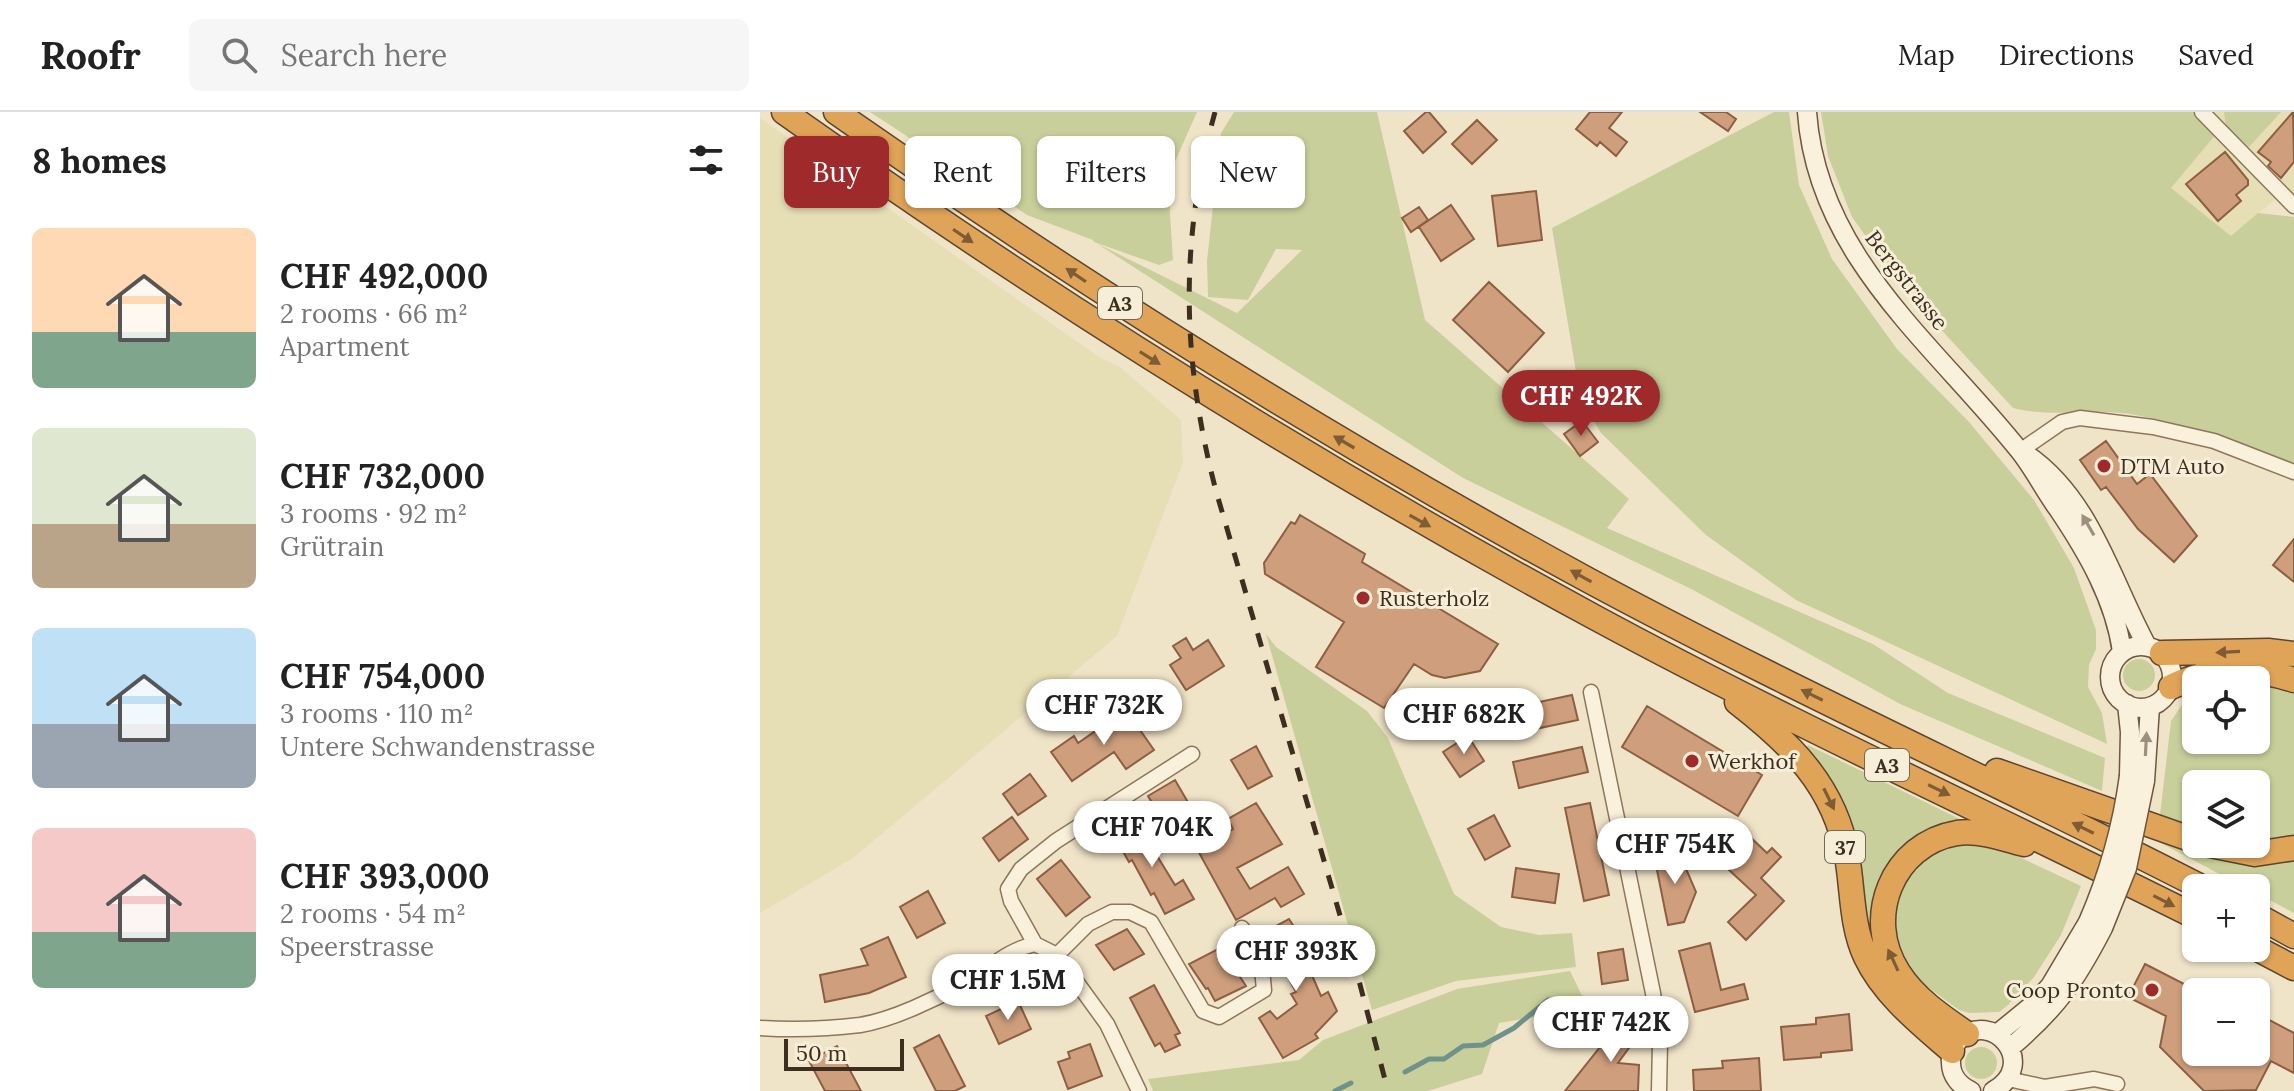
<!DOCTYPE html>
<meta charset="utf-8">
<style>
:root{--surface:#fff;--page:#f6f6f6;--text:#222;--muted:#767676;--line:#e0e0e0;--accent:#9e2a2b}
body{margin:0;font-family:Lora,serif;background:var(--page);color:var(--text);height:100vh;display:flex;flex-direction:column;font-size:30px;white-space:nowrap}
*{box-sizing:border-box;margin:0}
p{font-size:26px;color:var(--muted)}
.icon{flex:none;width:44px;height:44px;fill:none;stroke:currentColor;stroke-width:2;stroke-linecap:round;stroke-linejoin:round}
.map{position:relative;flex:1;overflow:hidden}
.side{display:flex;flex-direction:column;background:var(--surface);width:760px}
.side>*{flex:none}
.top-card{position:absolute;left:24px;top:24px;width:760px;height:72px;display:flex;gap:16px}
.tools{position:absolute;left:1422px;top:554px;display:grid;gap:16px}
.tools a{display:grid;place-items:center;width:88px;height:88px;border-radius:12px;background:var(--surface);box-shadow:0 2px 6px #0004;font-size:40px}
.scale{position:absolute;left:24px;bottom:20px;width:120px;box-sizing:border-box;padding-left:8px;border:4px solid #3d2e20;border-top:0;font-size:22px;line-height:28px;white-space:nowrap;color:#3d2e20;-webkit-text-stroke:6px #f7eed8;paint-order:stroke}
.price{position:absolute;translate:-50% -68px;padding:0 18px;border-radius:28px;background:#fff;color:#222;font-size:26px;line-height:52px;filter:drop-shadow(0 2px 4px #0008)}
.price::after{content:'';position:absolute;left:50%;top:48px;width:24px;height:18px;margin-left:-12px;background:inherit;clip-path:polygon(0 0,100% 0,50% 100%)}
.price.active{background:var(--accent);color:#fff}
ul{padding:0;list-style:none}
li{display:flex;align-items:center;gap:24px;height:200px;padding:0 32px}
li span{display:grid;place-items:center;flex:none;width:224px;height:160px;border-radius:12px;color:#555}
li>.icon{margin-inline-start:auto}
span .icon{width:96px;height:96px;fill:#fffc;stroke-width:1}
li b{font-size:34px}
h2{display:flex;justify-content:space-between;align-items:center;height:96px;padding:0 32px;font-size:34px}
.pill{padding:0 28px;border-radius:12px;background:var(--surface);box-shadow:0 2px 6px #0004;font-size:28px;line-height:72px}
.pill.active{background:var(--accent);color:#fff}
header{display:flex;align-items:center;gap:48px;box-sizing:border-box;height:112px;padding:0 40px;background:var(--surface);border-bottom:2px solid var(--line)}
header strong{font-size:38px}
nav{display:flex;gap:44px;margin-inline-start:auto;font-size:28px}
.search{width:560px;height:72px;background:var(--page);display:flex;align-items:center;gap:20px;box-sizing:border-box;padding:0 28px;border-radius:12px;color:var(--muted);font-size:30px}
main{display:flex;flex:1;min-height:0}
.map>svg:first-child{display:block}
.farmland{fill:#e6deb5}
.green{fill:#c9cf9b;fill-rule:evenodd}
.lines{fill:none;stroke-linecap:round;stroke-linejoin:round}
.stream{stroke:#6f938a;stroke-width:5}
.building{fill:#cf9f7d;stroke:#8d5f41;stroke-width:2}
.minor-casing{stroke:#8d765c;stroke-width:17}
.secondary-casing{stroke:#6f573f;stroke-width:21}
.motorway-casing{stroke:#5b4430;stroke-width:27}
.minor{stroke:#faf1dc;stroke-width:14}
.secondary{stroke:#faf1dc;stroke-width:18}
.motorway{stroke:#e0a458;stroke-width:24}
.rail{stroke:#3d2e20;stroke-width:5;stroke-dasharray:14 14;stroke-linecap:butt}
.secondary-bridge-casing{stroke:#6f573f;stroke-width:21;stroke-linecap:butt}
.secondary-bridge{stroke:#faf1dc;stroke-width:18}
.oneway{fill:#7e5d36}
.oneway2{fill:#9c907e}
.poi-dot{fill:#9e2a2b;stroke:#f7eed8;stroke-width:3}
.labels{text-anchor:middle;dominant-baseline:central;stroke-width:6;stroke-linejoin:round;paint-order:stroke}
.shield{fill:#f7eed8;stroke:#756857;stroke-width:2}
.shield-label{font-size:20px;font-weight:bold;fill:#3d2e20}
.street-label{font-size:22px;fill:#3d2e20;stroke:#f7eed8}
.poi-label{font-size:22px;fill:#3d2e20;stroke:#f7eed8;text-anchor:start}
</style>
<header>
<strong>Roofr</strong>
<div class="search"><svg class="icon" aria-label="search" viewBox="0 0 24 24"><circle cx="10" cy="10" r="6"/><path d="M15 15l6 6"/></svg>Search here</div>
<nav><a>Map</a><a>Directions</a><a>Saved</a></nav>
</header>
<main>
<section class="side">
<h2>8 homes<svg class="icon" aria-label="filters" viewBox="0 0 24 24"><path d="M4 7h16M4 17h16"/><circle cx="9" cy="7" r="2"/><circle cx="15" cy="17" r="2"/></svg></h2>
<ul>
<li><span style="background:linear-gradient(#ffd9b3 65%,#7fa58c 0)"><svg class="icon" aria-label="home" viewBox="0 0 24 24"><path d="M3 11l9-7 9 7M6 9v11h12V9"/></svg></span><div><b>CHF 492,000</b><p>2 rooms · 66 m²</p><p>Apartment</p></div></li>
<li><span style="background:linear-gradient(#dfe7d0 60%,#b9a48a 0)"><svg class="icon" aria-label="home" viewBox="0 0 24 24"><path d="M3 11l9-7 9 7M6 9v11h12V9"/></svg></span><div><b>CHF 732,000</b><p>3 rooms · 92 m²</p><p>Grütrain</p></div></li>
<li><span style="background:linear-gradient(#bfe0f5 60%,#9aa5b1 0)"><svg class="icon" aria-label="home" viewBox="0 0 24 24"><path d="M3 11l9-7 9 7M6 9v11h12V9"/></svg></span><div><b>CHF 754,000</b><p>3 rooms · 110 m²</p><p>Untere Schwandenstrasse</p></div></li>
<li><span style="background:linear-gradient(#f6c9c9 65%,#7fa58c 0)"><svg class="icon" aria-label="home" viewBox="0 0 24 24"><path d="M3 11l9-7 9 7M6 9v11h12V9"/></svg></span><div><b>CHF 393,000</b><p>2 rooms · 54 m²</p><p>Speerstrasse</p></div></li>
</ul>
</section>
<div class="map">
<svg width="1534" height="979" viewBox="0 0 1534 979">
<rect width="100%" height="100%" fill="#f0e4c8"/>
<path class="farmland" d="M1447 0H1534V89L1524 80 1471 124 1410 76 1464 13Z
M0 6 339 245 360 255 421 308 423 350 357 524 93 746 0 801Z"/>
<path class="green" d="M110 0H437L414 52 409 86 413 148 399 153 334 130 477 201 542 138 516 137 488 188 448 185 447 149 461 21 474 0H617L665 208 869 387 847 416 1113 532 1188 581 1345 646 1342 679 1140 592 935 479 703 366 333 129V128L267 103Z
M1014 0H1029L1039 73 1072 147 1137 237 1209 310 1274 388 1314 456 1336 518V537L1329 553 1328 575 1342 601 1347 632 1036 488 946 423 841 321 820 284 792 116Z
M1061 0H1434L1457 21 1411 76 1471 124 1498 101 1534 105V355C1481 332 1428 312 1370 302 1331 296 1292 306 1253 296L1142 175 1092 105 1068 44Z
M1464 0H1521L1489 35 1466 15Z
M506 522 516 535 607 599 628 626 694 782 741 815 779 823 812 821 816 855 696 869 612 898Z
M1363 563a16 16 0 1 1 32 0a16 16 0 1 1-32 0Z
M1496 572 1514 574 1534 582V801L1496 781V776H1486L1397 729 1411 609 1421 594 1436 582V628H1496ZM1436 672H1496V732H1436Z
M1048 633 1208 711 1240 736 1321 774 1301 823 1274 865 1248 893 1239 900 1209 901 1199 898 1158 868 1121 857 1046 635Z
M810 859 828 896 739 911 722 962 668 979H393L388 967 539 948 563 928 697 877Z
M1205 951a16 16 0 1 1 32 0a16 16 0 1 1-32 0Z"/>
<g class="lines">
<path class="stream" d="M645 960 669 947H684L703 934 723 933 754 916 788 888H814L832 893
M575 979 591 971"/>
</g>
<path class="building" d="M666 0H669L686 20 663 41 644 19Z
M830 0H862L849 16 867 30 856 44 840 30 837 34 816 17Z
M940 0H966L976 7 968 19Z
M1533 0 1534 50 1521 66 1508 54 1511 50 1498 40Z
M717 8 737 28 712 52 692 32Z
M1465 40 1488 68V73L1476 83 1481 89 1458 109 1426 72Z
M776 79 782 128 738 134 732 84Z
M691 93 714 127 681 149 659 115Z
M659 95 668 108 651 120 642 106Z
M729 170 784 221 748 260 693 208Z
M822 309 838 330 820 344 804 322Z
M1346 329 1377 372 1390 362 1437 424 1414 450 1378 417 1346 375 1341 378 1320 348Z
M540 403 605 442 602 450 738 532 720 559 685 566 672 563 654 552 624 596 556 555 584 510 505 462 504 451 531 410 535 412Z
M1534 427V470L1513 453Z
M426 526 433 538 448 528 464 554 426 578 410 553 421 546 413 534Z
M812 583 818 608 742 624 737 599Z
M887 594 1002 663 978 704 862 635Z
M366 598 394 638 366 657 354 640 312 669 291 640 314 624 318 631Z
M708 624 724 649 700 665 683 640Z
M496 634 512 664 488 677 471 648Z
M822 635 828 660 759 676 753 650Z
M270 662 286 684 258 703 243 682Z
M415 668 433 699 407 715 388 684Z
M496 691 522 732 477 756 490 777 528 755 544 782 521 795 515 786 476 808 437 737 473 717 468 707Z
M830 691 849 783 824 789 805 696Z
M734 703 750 734 725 748 708 717Z
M252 705 268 727 239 749 223 726Z
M375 708 415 773 423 768 434 787 405 802 394 781 391 783 372 748 369 750 353 722Z
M955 722 974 739 989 724 1007 741 1012 736 1021 745 1001 766 1024 789 986 828 968 810 996 783 954 744 951 748 940 739Z
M918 738 936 780 924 810 908 813 894 743Z
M301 748 330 785 306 804 277 767Z
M756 756 799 762 795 791 752 785Z
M168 779 185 811 157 826 140 795Z
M529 807 555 847 547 852 561 884 568 880 577 899 555 922 558 926 523 946 499 906 510 899 517 907 537 892 531 882 536 880 515 841 512 843 501 822Z
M367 817 384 842 354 858 336 833Z
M128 825 146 865 109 881 65 890 60 863 108 853 101 837Z
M950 831 961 878 984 872 988 887 935 900 919 839Z
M460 836 467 850 469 848 486 874 455 889 448 876 446 877 429 852Z
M863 837 868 868 842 872 838 841Z
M1385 852 1436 878V940H1496V901L1534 921V961L1511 949 1496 978 1444 979 1400 935 1406 904 1368 885Z
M394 873 420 921 415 923 420 933 405 940 400 931 395 934 370 886Z
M258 889 271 917 239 932 226 904Z
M1089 902 1092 938 1061 941V945L1024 948 1021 915 1056 912V906Z
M864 905 882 918 858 951 879 953 878 979H805Z
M179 923 205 974 195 979H176L154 936Z
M330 932 342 964 308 977 298 950 310 946 308 940Z
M77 934 101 979H65L49 949Z
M999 946 1001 979H934L933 958 963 956 962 949Z"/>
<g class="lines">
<g class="minor-casing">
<path id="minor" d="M1442 0 1534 94
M1260 339 1302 310 1320 306 1393 315 1454 329 1534 360
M831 580 893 881 900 930 899 979
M275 832 251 789 248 777 261 757 296 729 432 642
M275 832 297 843 347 912 379 979
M297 843 328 812 352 800H370L391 810 443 899 459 905 504 878 502 857 482 816
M0 916C33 918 67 917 100 913 132 908 176 887 204 871 228 858 247 838 275 832
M1248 967 1285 975 1334 967 1357 972"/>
</g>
<g class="secondary-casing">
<path id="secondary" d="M1047 0C1057 144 1174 232 1258 337 1273 355 1284 378 1298 397 1327 440 1355 488 1362 540
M1266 342C1331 386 1351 468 1387 534
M1350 565a31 31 0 1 1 62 0a31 31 0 1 1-62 0Z
M1367 592 1370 620 1369 664
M1385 669 1390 595
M1237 922 1275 891 1290 874 1328 810
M1250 936C1297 896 1315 870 1343 816
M1211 979C1200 974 1191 964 1191 951 1190 943 1193 934 1199 928 1231 895 1281 952 1233 979"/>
</g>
<g class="motorway-casing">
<path id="motorway" d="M24 0C285 185 555 354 836 506 1032 612 1236 705 1436 805
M76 0C318 170 568 327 828 468 1030 577 1239 671 1443 776
M1402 541 1508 539 1534 542
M1411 575C1448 556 1495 555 1534 568
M977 590C1030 631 1075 674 1087 744 1093 778 1091 813 1106 845 1124 883 1161 912 1192 939
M1237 659 1436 729
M1445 732 1495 742 1534 736
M1496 803 1534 824
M1496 836 1534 856
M1207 922C1182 905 1154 886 1138 860 1103 806 1132 732 1197 721 1220 718 1242 726 1264 732"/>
</g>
<use href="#minor" class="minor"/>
<use href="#secondary" class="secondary"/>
<use href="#motorway" class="motorway"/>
<path class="rail" d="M455 0C419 130 422 249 456 379L598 865 628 979"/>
<g class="secondary-bridge-casing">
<path id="secondary-bridge" d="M1328 810C1349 762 1362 715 1369 664
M1343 816 1367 756 1385 669"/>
</g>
<use href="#secondary-bridge" class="secondary-bridge"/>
</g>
<defs><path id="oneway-solid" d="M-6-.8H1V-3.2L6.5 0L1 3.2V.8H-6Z" transform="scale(2)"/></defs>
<g class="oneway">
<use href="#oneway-solid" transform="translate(203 124) rotate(34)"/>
<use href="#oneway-solid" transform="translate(316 163) rotate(-146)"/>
<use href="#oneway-solid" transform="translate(390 246) rotate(32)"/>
<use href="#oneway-solid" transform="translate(584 330) rotate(-150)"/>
<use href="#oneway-solid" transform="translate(660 409) rotate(29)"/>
<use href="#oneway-solid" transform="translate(821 464) rotate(-151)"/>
<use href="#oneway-solid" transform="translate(1468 540) rotate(177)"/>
<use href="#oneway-solid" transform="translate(1052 583) rotate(-154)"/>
<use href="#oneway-solid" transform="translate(1179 678) rotate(26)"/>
<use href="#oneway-solid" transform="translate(1069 687) rotate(64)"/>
<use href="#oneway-solid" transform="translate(1323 716) rotate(-154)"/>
<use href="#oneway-solid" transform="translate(1404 789) rotate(27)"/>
<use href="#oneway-solid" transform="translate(1133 848) rotate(-115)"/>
</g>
<g class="oneway2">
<use href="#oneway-solid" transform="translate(1328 413) rotate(-120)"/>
<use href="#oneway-solid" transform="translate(1386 632) rotate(-87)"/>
</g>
<g class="poi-dot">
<circle cx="1344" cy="354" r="8"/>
<circle cx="603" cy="486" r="8"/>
<circle cx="932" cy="649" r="8"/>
<circle cx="1392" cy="878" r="8"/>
</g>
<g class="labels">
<g class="shield">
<rect x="338" y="175" width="44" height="32" rx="6"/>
<rect x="1105" y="637" width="44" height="32" rx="6"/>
<rect x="1065" y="719" width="40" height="32" rx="6"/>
</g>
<g class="shield-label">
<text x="360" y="191">A3</text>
<text x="1127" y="653">A3</text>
<text x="1085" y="735">37</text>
</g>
<g class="street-label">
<text transform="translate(1147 168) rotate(52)">Bergstrasse</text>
</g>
<g class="poi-label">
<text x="1360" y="354">DTM Auto</text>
<text x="619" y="486">Rusterholz</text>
<text x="948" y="649">Werkhof</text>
<text x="1376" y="878" text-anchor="end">Coop Pronto</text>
</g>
</g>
</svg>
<div class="tools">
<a><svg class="icon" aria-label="locate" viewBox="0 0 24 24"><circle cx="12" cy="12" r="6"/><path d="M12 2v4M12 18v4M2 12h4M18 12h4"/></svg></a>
<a><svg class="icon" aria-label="layers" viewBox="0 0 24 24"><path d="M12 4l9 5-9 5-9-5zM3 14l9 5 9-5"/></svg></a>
<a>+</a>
<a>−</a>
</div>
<div class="scale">50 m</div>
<b class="price active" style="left:821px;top:326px">CHF 492K</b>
<b class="price" style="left:344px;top:635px">CHF 732K</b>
<b class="price" style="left:704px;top:644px">CHF 682K</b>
<b class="price" style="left:392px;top:757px">CHF 704K</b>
<b class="price" style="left:915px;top:774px">CHF 754K</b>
<b class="price" style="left:536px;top:881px">CHF 393K</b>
<b class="price" style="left:248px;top:910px">CHF 1.5M</b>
<b class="price" style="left:851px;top:952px">CHF 742K</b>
<div class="top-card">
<a class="pill active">Buy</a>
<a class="pill">Rent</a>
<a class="pill">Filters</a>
<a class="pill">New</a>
</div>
</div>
</main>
